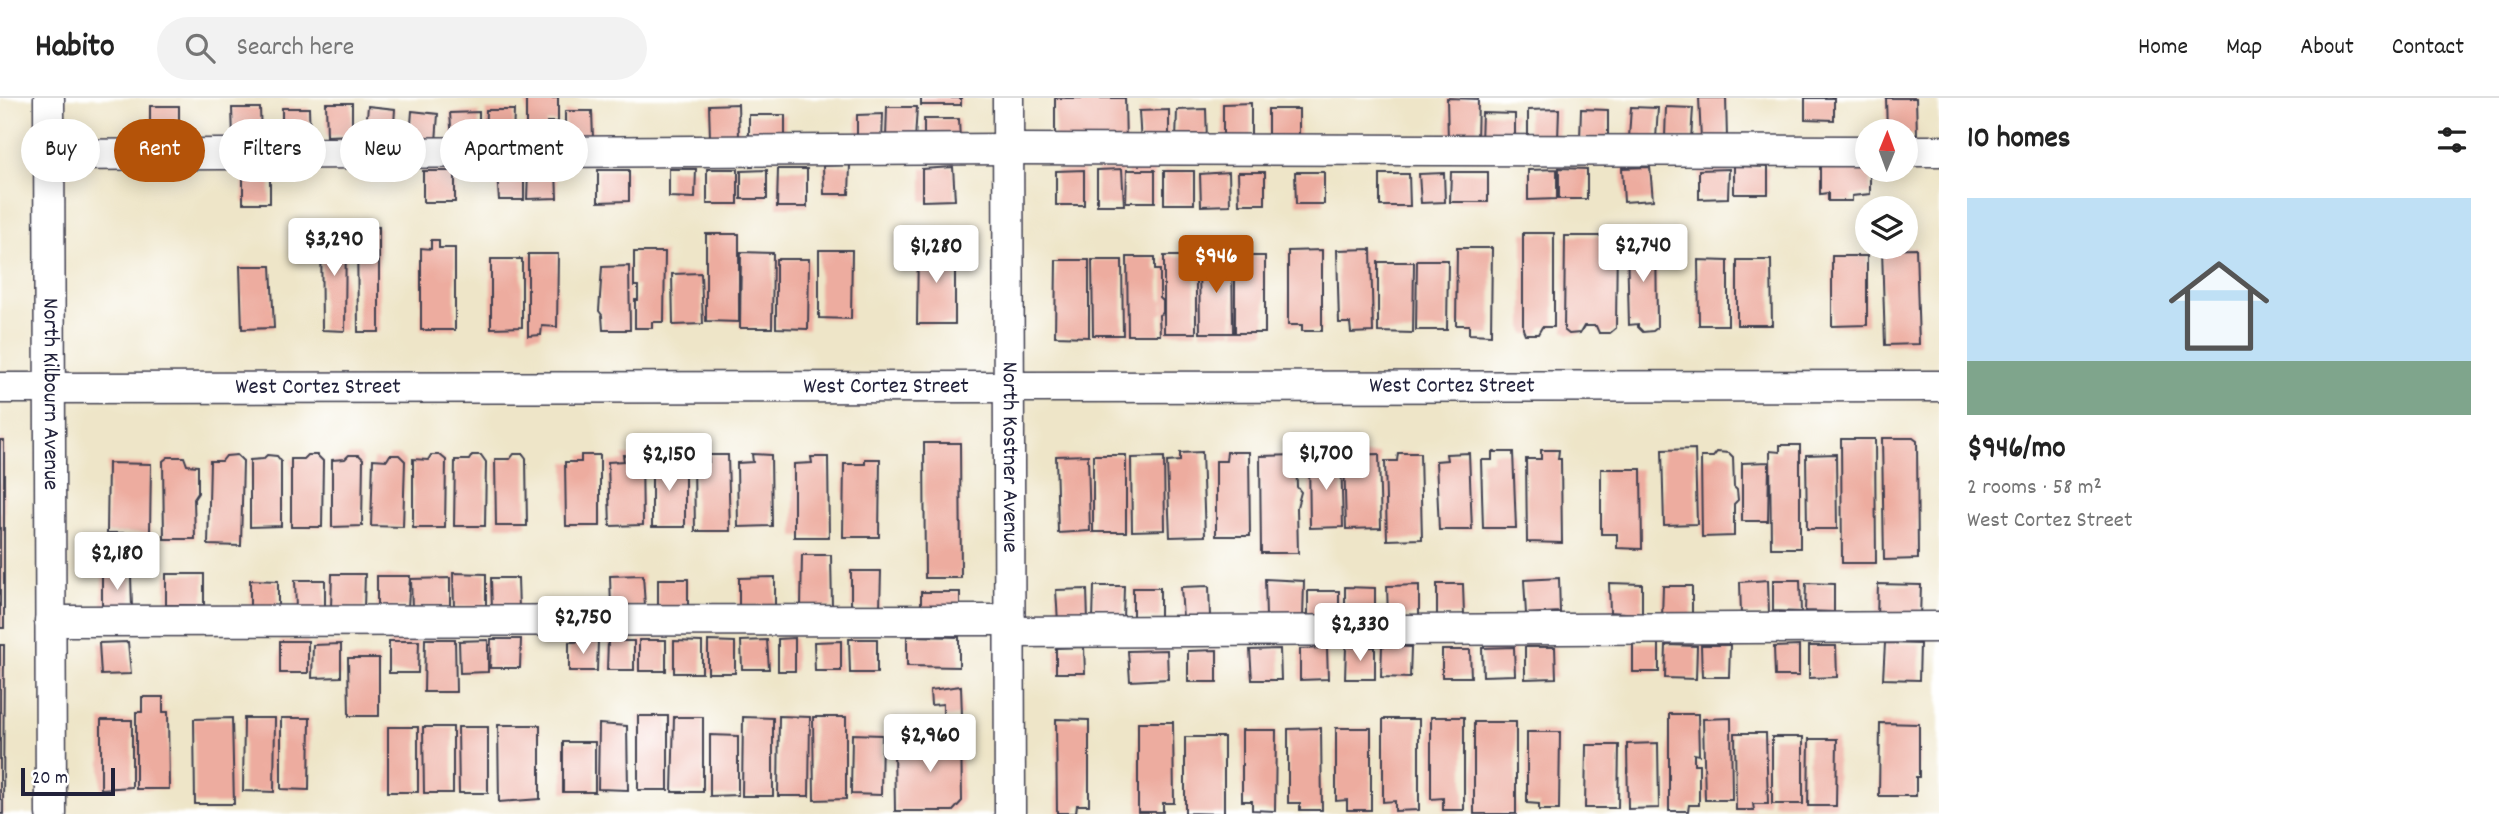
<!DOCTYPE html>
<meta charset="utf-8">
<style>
:root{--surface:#fff;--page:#f2f2f2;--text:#222;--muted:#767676;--line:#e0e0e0;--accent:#b45309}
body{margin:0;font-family:Dekko,sans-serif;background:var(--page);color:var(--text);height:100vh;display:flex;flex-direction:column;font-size:26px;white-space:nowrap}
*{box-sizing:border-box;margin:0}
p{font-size:23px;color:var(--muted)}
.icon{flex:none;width:38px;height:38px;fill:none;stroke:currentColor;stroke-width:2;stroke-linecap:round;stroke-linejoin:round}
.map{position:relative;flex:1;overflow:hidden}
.side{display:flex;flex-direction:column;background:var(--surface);width:560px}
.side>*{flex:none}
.guide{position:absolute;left:21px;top:21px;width:665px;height:63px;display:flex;gap:14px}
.needle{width:46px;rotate:1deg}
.controls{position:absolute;left:1855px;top:21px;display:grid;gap:14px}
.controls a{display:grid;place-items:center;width:63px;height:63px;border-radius:50%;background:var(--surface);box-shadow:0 4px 18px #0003;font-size:35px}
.scale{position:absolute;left:21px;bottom:18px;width:94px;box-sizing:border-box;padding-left:7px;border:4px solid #22223b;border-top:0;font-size:19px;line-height:24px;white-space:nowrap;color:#22223b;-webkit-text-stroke:5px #fff;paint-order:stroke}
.price{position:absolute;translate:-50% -60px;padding:0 16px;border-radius:7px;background:#fff;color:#222;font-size:23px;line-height:46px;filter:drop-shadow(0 2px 4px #0008)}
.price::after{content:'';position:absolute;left:50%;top:42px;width:21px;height:16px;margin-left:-10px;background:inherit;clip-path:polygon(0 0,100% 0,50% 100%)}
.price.current{background:var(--accent);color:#fff}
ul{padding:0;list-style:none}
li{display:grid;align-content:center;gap:14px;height:371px;padding:0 28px}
li span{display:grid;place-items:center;height:217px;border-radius:0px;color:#555}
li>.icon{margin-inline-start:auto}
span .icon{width:126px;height:126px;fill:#fffc;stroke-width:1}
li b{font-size:30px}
h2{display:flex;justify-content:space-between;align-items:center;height:84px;padding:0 28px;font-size:30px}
.pill{padding:0 24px;border-radius:32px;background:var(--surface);box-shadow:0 4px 18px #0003;font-size:24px;line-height:63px}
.pill.current{background:var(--accent);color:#fff}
header{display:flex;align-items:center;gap:42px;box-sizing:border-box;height:98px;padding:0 35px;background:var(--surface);border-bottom:2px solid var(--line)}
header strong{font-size:33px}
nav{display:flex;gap:38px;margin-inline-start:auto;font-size:24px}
.search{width:490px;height:63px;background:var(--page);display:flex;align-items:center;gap:18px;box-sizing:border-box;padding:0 24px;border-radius:38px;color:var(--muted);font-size:26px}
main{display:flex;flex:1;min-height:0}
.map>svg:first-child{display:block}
.building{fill:#edac9f}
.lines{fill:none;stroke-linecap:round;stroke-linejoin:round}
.minor-casing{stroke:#413f50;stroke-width:33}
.minor{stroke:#fff;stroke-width:30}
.labels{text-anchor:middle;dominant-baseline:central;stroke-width:6;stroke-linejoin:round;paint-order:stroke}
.street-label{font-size:23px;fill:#22223b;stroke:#fff}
</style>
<header>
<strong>Habito</strong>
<div class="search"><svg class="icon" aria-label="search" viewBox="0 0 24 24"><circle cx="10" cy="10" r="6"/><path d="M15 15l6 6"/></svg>Search here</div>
<nav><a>Home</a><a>Map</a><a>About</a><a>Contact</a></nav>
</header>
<main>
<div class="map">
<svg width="1939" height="716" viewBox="0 0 1939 716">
<rect width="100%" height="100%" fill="#fff"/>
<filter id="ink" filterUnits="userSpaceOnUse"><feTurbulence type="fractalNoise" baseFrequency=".0143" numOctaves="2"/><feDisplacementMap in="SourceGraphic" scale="14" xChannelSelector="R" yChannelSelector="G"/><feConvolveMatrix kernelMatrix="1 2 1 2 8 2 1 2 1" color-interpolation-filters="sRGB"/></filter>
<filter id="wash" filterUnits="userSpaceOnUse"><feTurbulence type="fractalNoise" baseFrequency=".00686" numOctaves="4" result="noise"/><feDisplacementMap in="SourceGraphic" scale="28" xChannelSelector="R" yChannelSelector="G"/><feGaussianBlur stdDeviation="1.57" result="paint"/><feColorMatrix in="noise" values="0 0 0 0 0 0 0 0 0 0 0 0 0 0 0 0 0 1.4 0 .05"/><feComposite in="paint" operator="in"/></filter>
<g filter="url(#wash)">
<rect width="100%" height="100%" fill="#eee5c8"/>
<g id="blocks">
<path class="building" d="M526 0H558V24H547V43L526 42Z
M921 0H961V7H921Z
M1055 0H1125L1126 47H1055Z
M1447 0 1478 1 1477 44 1448 43Z
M1699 0H1726L1727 41H1701Z
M1805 0H1834V22L1805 21Z
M1886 0H1916L1917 37H1906V33H1887Z
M326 5H352V37L327 38Z
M1251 5V42L1223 43V6Z
M738 6 739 39 710 40 709 7Z
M150 8H179V40H150Z
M368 8 395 11 393 43 365 41Z
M887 9H917L915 42 886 40Z
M1631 9 1658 10 1656 41 1629 40Z
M1666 9 1693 10 1691 41 1665 40Z
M232 10H260L261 39 233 40Z
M282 10H309L310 40H282Z
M1206 11 1207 43H1176L1177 12Z
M1268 11H1299V42H1268Z
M1559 11 1558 42H1528V12Z
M1581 11 1608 12V42L1580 41Z
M486 12H514L513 42H485Z
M1169 12V45L1141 46 1139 13Z
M412 13 438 16 436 44 410 40Z
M565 13H592L593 40 565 41Z
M479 14V41L452 42 450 15Z
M1482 15 1515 16V46L1481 45Z
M883 16 882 44H857V17Z
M749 17H785V43L749 44Z
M924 21H959L960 43 924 44Z
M850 67 849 96H824L823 68Z
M1867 67V72H1870V96L1852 98V103H1828V95L1820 96V68Z
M1734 68 1768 69V96H1734Z
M953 69 955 102 922 103V71Z
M1650 69 1653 102 1624 104 1622 70Z
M1559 70 1587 71V101H1559Z
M669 71H696L695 100 669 99Z
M707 71H738V106H707Z
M778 71H807V109H777Z
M1122 71 1124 107H1097V72Z
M1557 71V101L1528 102V72Z
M1729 71 1728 100 1699 101V72Z
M556 72 557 100 527 101 528 73Z
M598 72H629V103L598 104Z
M767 72V101H741V73Z
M1084 72V107H1056V73Z
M1127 72H1155V104H1126Z
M423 73H455V104H423Z
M1164 73H1194V106H1164Z
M1229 74 1230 107 1201 108 1200 76Z
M1238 74H1265V106H1239Z
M1295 74H1324V106H1296Z
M1451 74H1488V104H1450Z
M270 75V105H243V76Z
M524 75V102H499L497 76Z
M1444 75 1445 104 1421 105 1419 76Z
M1380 76H1409L1410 108H1380Z
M357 128 379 129V234H358Z
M321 129H346L345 233 322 232Z
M1656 134 1657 230 1653 233 1643 234 1638 229V226L1629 227 1627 146H1646L1645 135Z
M1523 135H1554V229H1542L1538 236H1525L1523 231Z
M706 136H739V224L706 223Z
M1565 138H1617L1616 230 1610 235H1599L1596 228H1584L1580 235 1569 236 1564 232Z
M431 142H439V150H455V232H421V150L431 151Z
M918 147 955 148V226H917Z
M1457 150H1492L1491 237 1469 236V227H1456Z
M1916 150 1919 246 1885 247 1882 151Z
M1371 151 1373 234 1351 235 1350 225H1339L1337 152Z
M819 152H852L851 221 819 220Z
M1322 152V233H1302V227H1288V153Z
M634 154H665L664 224H652V230H635V202H638V188H634Z
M741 154 773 155 772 230H740Z
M528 156H558L557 229 542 228 541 237 528 238Z
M1164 158H1196V235H1164Z
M1235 158H1265V235H1235Z
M1832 158H1867V227L1832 228Z
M1127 159H1155V172H1160V200L1163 203V215L1159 217 1160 237H1128Z
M1232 159 1233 235H1200L1199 160Z
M491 161H522V229L491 230Z
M776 161H809L808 231 776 230Z
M1056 162H1089V239L1055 238Z
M1092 162H1122L1123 237H1093Z
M1417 162H1448L1447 232H1416Z
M1698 162 1728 163V227H1699Z
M1737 162H1771L1772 227H1737Z
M1378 164H1414L1413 235 1378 234Z
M240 168H271L274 230 242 231Z
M629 168 630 232H603L602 217 599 213 602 169Z
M701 175 703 226 673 227 672 176Z
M1882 340H1913L1917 343 1918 461 1884 462Z
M1841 341H1875L1876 465H1842Z
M0 342H4V530H0Z
M924 345H960L961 480H925Z
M1780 347H1800V450H1771L1770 353 1780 354Z
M1695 351 1697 426 1664 427 1662 352Z
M1541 352H1559L1558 361H1561L1562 445 1527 444 1526 361H1541Z
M1202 354 1205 438 1170 439 1167 364 1180 363V355Z
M1227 354H1249L1250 438H1216V363H1226Z
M1492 354H1513L1516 430H1483L1481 362H1492Z
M1717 354 1729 355 1733 359 1734 389 1737 392 1738 402 1734 406V438L1702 439 1701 359H1713Z
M1398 355H1420L1422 441 1387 442 1385 363H1397Z
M1469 355 1472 432H1439L1436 363 1447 362 1446 356Z
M514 356H523L526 360 527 428H496L495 361H510Z
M752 356 771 357 772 428 738 429 737 365 753 364Z
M1379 356 1381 430 1346 431 1344 357Z
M1836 356 1837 431H1807L1806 357Z
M237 357 243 363 241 448 208 447 210 363H222L226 358Z
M267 357 277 358 281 363V428L250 429V362L263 361Z
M308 357H317L323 363 322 429H291V361H304Z
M349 357H359L363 361 362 428 332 429V362L345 361Z
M390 357H399L405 363 403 429 371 428 373 361 387 362Z
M431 357H440L446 362 445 430H413V361L428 362Z
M472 357H481L486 364 485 428H454L455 362H469Z
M581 357H600V428H566L565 364H581Z
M623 357H642L643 427 610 428 608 364 624 363Z
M666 357 685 358V429H652V364H665Z
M708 357H728L730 433H695L694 364H709Z
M1088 357 1090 433 1058 435 1056 358Z
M1093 357H1126V434H1093Z
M1296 357 1297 389 1301 394 1297 409 1298 455H1261L1260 358Z
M1309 358H1341L1343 429 1310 430Z
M168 359H184L187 367 198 368V395L194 401 195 441H164L163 363Z
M811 359H828L829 439H794V366L812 365Z
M1164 359 1165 432 1132 433 1131 360Z
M865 361H880L879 439H843L844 366H865Z
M1769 364 1768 423H1742V365Z
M108 365 151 366 150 435H107Z
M1601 371H1641L1642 451 1617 450V436H1601Z
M802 457H831L832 509H801Z
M851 473H881L880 510H851Z
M453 475 486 476V509H454Z
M166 476H204V507H166Z
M332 476H365L364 510H331Z
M643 477 645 508 611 510 610 478Z
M102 478H131L132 509 102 510Z
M377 478H410L408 509 377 510Z
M775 479V508H739V480Z
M450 480V509L412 510 411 481Z
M491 480H518L519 511 492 512Z
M1559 480 1560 514 1526 516 1524 482Z
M658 481H688V511H658Z
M1265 481 1304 483 1303 521 1266 519Z
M250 482 278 483V510L250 511Z
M295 482H325V511H296Z
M1768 482 1769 516H1741L1740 484Z
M1773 482H1800L1801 514 1773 513Z
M1609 485 1642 486V516L1610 514Z
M1806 485 1834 486V514L1805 513Z
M1437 486H1463L1464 517H1437Z
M1878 486 1921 487 1920 520H1877Z
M1419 487V517L1388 519 1387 488Z
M1094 488H1124L1123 521H1093Z
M1209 488 1210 519 1183 521 1181 489Z
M1663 488H1692V519L1662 520Z
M1345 489 1375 490V520L1345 519Z
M1133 490H1160V520L1133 519Z
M1087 491 1088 523 1058 524 1056 492Z
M1308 493H1339V520H1308Z
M921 494H960V514L921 515Z
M907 538 959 539V569L907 568Z
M795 540V573H778V541Z
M425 541H455L456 594H424Z
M491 541H521L520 570H490Z
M849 541H877V575H850Z
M488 542V574L460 575 459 543Z
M639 542H666V573H639Z
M767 542 769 571H742L741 543Z
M280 543H308V575H280Z
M389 543H419L418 575H389Z
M598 543 597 573H569V544Z
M608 543H634V572H607Z
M674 543 702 544V575H674Z
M708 543 735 544V575H708Z
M841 543V573H815L814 544Z
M128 544 131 576 101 577 99 545Z
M1633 545H1659V574H1633Z
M1885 545 1920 546 1919 582 1883 581Z
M341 546V579L312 580 313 547Z
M0 547H4L3 716H0Z
M1666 547 1697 548 1696 581 1665 580Z
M1701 547H1730L1729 579H1702Z
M1382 548 1411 549 1410 580 1381 579Z
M1799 548V578H1775L1774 549Z
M1809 548H1836L1837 579 1809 580Z
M1084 549 1085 575H1056V550Z
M1346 549H1375V581H1345Z
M1514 549 1515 577 1483 578 1482 550Z
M1525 549H1555L1556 580 1525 581Z
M1327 550 1328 581 1300 582V551Z
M1280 551 1281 582H1252L1250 552Z
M1167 552 1168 581 1130 583 1128 553Z
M1217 552V584H1188V553Z
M1442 552H1470L1471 579H1442Z
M348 560H379V618H349Z
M961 588 962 618 943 619V606L931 607 930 592Z
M142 599H163V614H168L169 691H136V614H142Z
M1669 616H1698L1699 657 1694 656V666H1699V707H1689L1688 713H1669Z
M638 618H668V692H638Z
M779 618 810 619 809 698H778Z
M674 619H703V694H672Z
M743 619 773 620V698H742Z
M813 619H846V701L814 702Z
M1431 619H1464V712H1443V700L1431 701Z
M232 620 234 706H195L194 621Z
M244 620H275L274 694 243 693Z
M281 620H310L309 692 281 691Z
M1731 620 1732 702H1705L1703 621Z
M1056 621 1089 622V707H1077L1076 715H1057Z
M1383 621H1419V712L1395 713V703L1383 704Z
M101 622H132V689L101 691Z
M1138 624H1173L1174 705H1163V714H1138Z
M1474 624H1516V716H1474Z
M1880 625 1919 626V679H1916V698H1879Z
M599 626 627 628 628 692 598 691Z
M498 627H540V701L499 704Z
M388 629H418V694H388Z
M423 629H453V695H424Z
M458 629H488V695H459Z
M1321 630 1322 712H1300V705H1288V631Z
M1336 630H1371V712H1347V702L1336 703Z
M961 631 962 703 953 713H895L894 649 930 648V632Z
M1242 632H1276L1275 713 1252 712V703H1242Z
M1527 634H1560L1559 712H1539V706L1527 705Z
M1735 635H1766L1768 706H1753L1754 712H1736Z
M852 636 882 637 881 697 851 696Z
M710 637 738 638V697L710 698Z
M1185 639H1224V716L1185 715Z
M1772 639H1803V706H1772Z
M1809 641H1837L1836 708H1808Z
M563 644H595V694H563Z
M1658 645 1659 710 1628 711 1627 646Z
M1586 647H1619L1618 710H1585Z"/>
</g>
</g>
<g filter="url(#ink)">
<use href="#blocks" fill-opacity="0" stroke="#413f50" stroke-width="2"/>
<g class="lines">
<g class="minor-casing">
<g id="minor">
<path id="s1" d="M49 0 51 716"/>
<path id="s2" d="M1008 0 1010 716"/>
<path d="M1906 53H1939"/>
<path d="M49 57 1008 51 1867 53"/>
<path id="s3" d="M0 290 1939 288"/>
<path d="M50 523 1010 522"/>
<path d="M1010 534 1939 529"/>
</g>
</g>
<use href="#minor" class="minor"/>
</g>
</g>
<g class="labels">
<g class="street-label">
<text stroke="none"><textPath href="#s3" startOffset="1452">West Cortez Street</textPath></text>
<text stroke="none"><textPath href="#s3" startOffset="886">West Cortez Street</textPath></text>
<text stroke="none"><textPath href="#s3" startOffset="318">West Cortez Street</textPath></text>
<text stroke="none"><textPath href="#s1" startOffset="296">North Kilbourn Avenue</textPath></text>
<text stroke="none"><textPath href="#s2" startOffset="359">North Kostner Avenue</textPath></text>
</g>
</g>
</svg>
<div class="controls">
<a><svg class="needle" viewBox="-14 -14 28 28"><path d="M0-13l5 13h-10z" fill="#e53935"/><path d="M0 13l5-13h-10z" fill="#767676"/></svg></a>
<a><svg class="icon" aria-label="layers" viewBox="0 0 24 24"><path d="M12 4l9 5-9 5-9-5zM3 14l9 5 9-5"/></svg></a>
</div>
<div class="scale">20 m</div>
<b class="price" style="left:334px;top:180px">$3,290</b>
<b class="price" style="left:1643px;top:186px">$2,740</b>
<b class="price" style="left:936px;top:187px">$1,280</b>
<b class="price current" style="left:1216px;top:197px">$946</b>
<b class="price" style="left:1326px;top:394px">$1,700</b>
<b class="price" style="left:669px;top:395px">$2,150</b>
<b class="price" style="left:117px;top:494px">$2,180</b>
<b class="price" style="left:583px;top:558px">$2,750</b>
<b class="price" style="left:1360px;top:565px">$2,330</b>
<b class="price" style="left:930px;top:676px">$2,960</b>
<div class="guide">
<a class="pill">Buy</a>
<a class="pill current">Rent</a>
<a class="pill">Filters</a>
<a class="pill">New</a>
<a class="pill">Apartment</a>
</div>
</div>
<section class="side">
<h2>10 homes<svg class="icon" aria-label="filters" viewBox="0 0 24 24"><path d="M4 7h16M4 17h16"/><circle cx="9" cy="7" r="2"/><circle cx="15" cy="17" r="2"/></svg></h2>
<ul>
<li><span style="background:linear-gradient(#bfe0f5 75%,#7fa58c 0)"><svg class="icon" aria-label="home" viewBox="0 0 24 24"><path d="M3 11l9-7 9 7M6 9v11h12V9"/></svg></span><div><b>$946/mo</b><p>2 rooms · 58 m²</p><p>West Cortez Street</p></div></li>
</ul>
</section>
</main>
